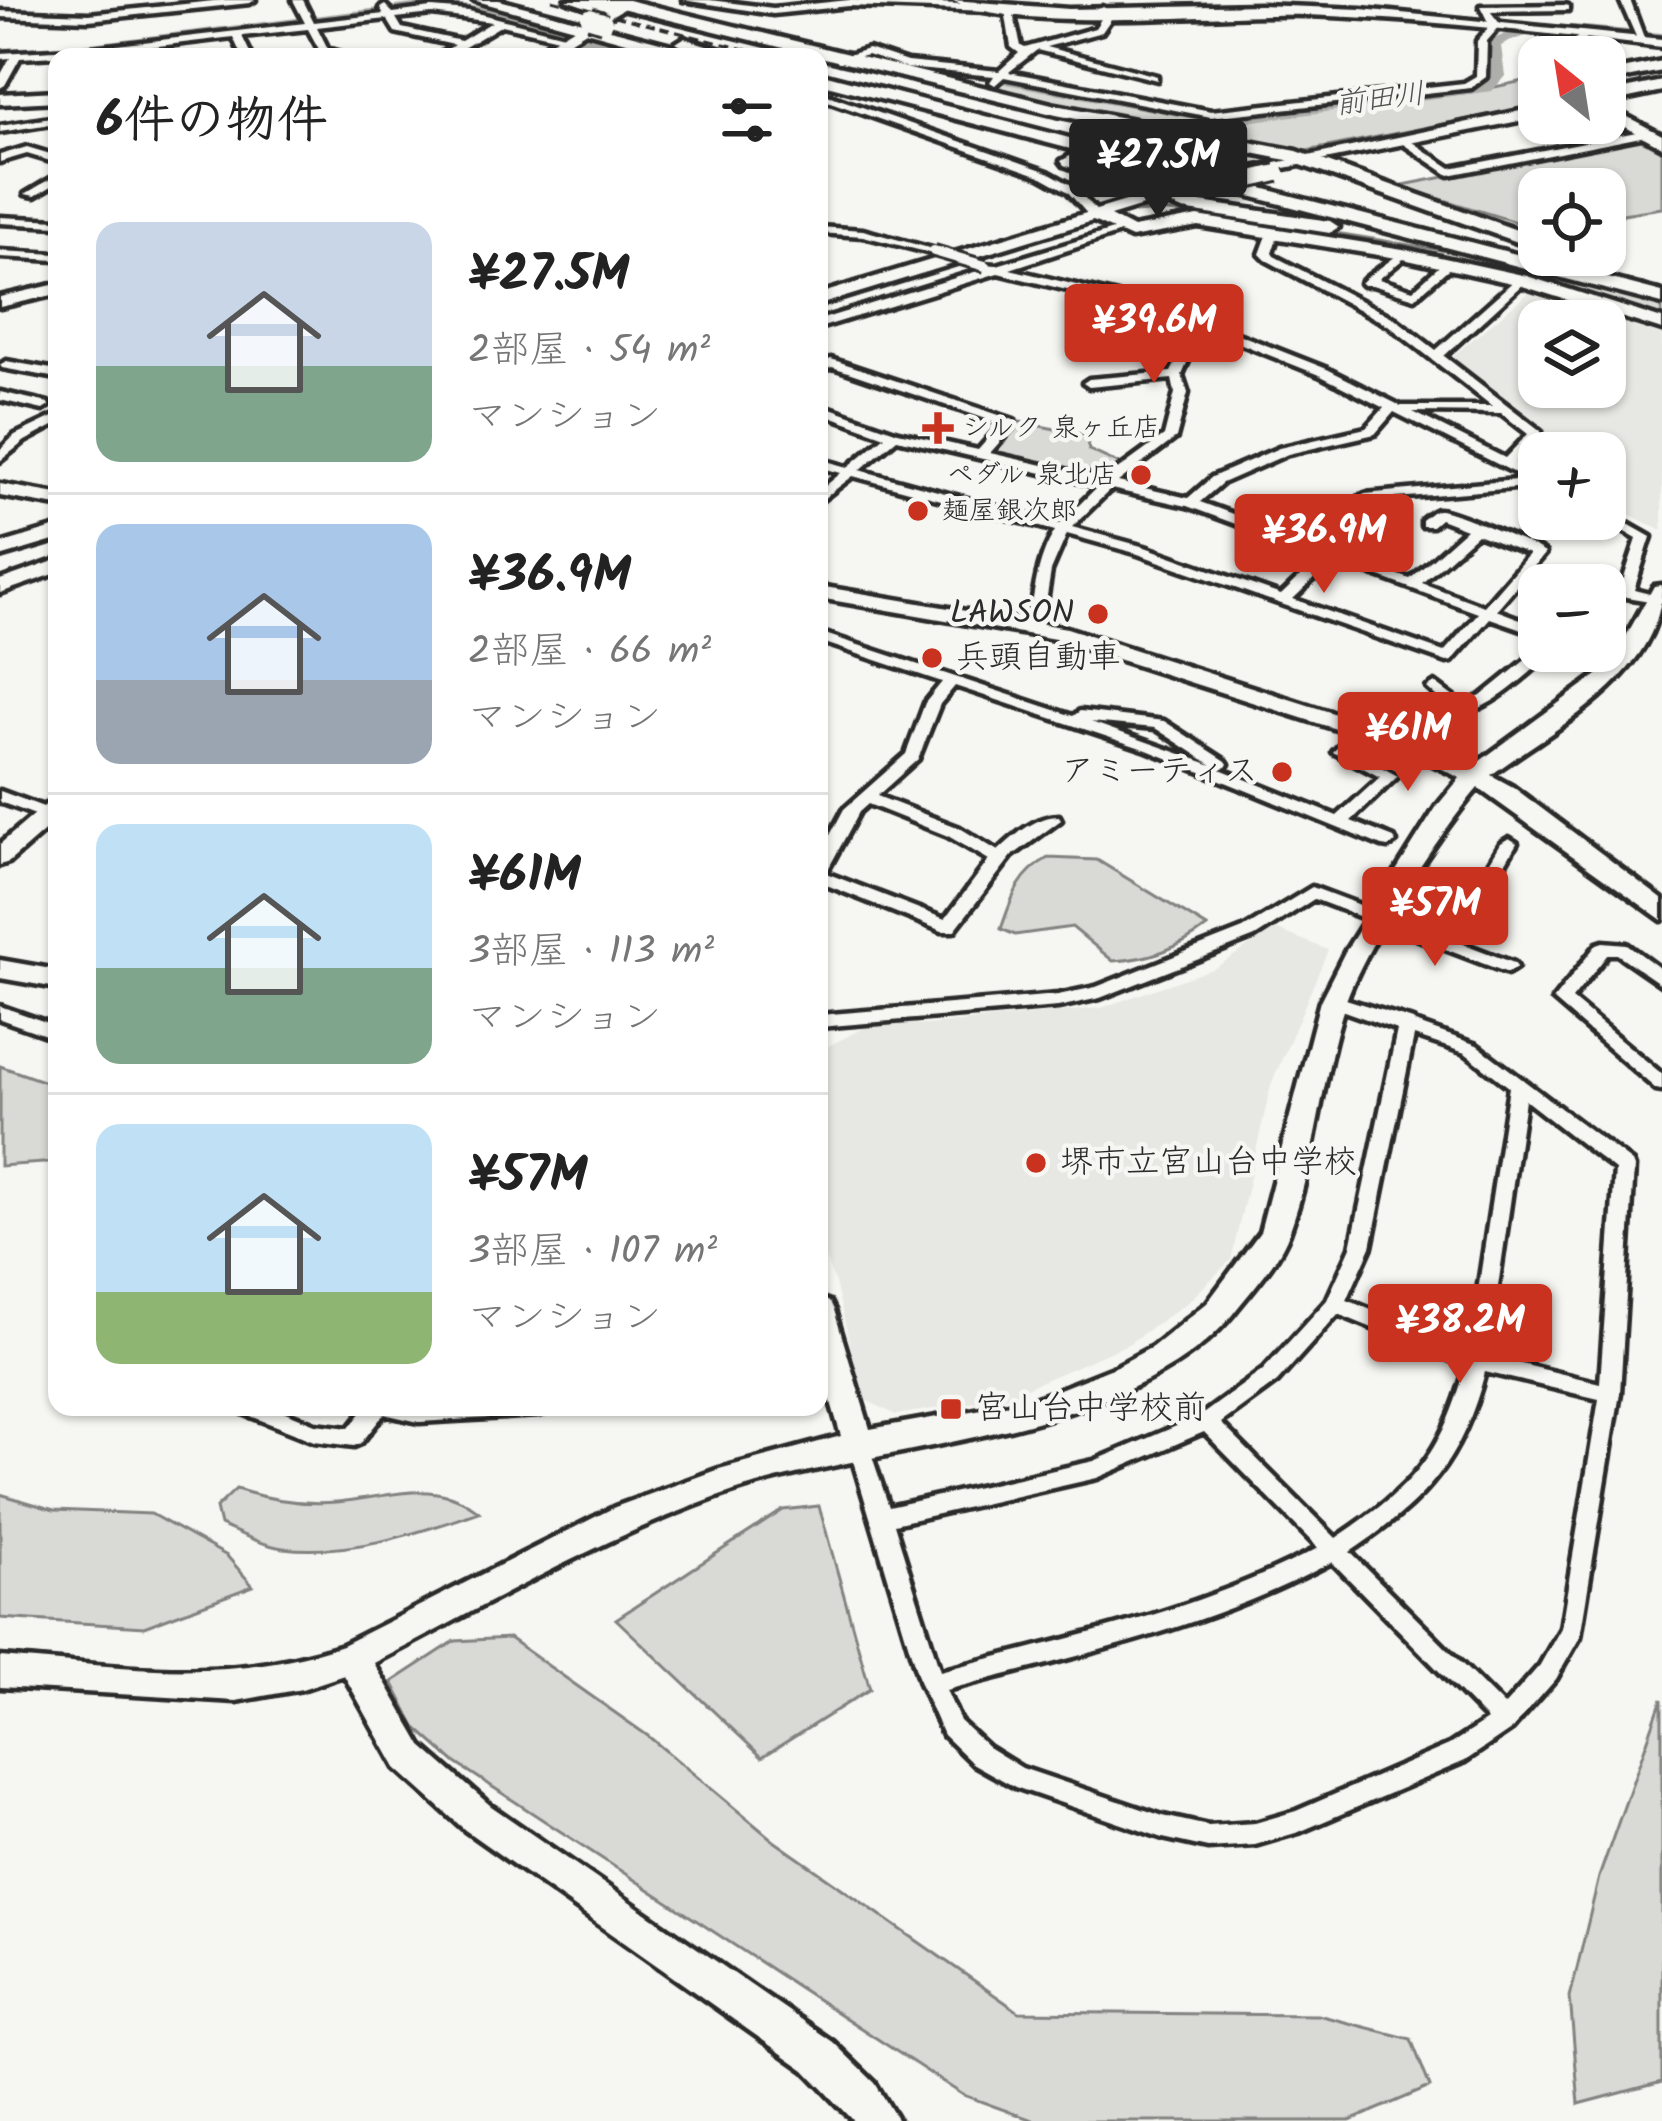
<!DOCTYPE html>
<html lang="ja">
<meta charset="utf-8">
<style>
:root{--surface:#fff;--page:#f6f6f6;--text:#222;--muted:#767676;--line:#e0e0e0;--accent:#c8321e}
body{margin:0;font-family:Kalam,"Klee One",sans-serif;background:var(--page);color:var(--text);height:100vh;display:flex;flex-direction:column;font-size:45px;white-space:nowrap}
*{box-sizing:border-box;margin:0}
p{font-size:39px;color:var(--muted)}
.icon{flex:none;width:66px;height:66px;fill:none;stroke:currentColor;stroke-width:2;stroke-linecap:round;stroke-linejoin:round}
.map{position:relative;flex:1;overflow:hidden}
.panel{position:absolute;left:48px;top:48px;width:780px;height:1368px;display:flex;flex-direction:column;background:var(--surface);border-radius:24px;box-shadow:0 3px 9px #0004}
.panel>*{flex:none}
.needle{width:78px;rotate:330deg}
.buttons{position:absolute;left:1518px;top:36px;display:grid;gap:24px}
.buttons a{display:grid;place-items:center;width:108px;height:108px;border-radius:24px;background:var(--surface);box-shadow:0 3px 9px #0004;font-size:60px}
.price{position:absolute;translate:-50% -102px;padding:0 27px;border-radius:12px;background:var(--accent);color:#fff;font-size:39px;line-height:78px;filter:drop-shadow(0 3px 6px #0008)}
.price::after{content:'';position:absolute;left:50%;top:72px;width:36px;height:27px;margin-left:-18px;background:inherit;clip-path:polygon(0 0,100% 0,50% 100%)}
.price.current{background:#222;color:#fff}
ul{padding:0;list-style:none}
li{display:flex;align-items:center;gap:36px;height:300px;padding:0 48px}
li+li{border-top:3px solid var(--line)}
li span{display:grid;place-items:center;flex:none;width:336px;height:240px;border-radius:24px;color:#555}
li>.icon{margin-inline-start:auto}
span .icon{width:144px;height:144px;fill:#fffc;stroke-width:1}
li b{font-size:51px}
h2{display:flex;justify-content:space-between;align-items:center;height:144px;padding:0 48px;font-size:51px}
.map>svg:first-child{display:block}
.built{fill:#e7e7e3;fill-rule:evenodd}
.green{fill:#d9d9d5;stroke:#828280;stroke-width:3}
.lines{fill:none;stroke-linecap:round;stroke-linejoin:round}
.river{fill:#aeaeab;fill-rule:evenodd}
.street-casing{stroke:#2b2b2b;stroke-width:9}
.secondary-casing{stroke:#2b2b2b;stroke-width:9}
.primary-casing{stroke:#2b2b2b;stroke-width:9}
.street{fill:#f6f6f2;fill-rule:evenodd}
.secondary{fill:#f6f6f2;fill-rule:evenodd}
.primary{fill:#f6f6f2;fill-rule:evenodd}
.rail{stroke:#2b2b2b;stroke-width:3;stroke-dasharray:10 6;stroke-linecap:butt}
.street-bridge-casing{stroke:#2b2b2b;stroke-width:16;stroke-linecap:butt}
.secondary-bridge-casing{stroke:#2b2b2b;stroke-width:22;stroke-linecap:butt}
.primary-bridge-casing{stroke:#2b2b2b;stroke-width:24;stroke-linecap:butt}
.street-bridge{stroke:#f6f6f2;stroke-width:10}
.secondary-bridge{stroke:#f6f6f2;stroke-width:16}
.primary-bridge{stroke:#f6f6f2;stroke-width:18}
.poi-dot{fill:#c8321e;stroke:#f6f6f2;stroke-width:4.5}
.labels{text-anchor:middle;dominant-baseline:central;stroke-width:9;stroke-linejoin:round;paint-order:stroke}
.far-poi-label{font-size:27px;fill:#2b2b2b;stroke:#f6f6f2;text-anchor:start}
.far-water-label{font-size:30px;font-style:italic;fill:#525251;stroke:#f6f6f2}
.poi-label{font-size:33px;fill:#2b2b2b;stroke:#f6f6f2;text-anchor:start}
</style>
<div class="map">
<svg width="1662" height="2121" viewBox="0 0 1662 2121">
<rect width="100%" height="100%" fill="#f6f6f2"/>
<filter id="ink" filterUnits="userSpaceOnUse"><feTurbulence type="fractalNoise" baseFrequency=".00833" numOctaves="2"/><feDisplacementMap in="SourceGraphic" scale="24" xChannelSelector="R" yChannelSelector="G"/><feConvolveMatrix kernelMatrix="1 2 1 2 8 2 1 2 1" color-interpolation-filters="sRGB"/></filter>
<g filter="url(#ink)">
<path class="built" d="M1528 293 1662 335V531L1605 502V453H1539L1536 466 1532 459 1552 437 1448 360ZM1539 321H1605V387H1539Z
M1275 929 1328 950 1271 1085 1231 1260 1188 1302 1128 1344 1005 1397 896 1415 864 1399 835 1283 819 1242V1051L873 1023 927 1025 1101 1008 1215 968Z"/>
<path class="green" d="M1001 80 1209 120 1471 92 1523 81 1539 91V105L1307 151 1168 127 991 88Z
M1639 139 1662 151V208L1623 214 1605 236V189H1539V229L1398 186Z
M1169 206 1478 256 1662 305V320L1500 268 1376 242 1162 211 1134 213Z
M1015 421 1086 435 1089 450 1126 467 1103 480 989 452Z
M1048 858 1097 860 1207 927C1178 949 1149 959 1113 961L1072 927 1015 935 1001 929C1012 898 1018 874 1048 858Z
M0 1066 57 1086V1162L0 1166Z
M236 1489C270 1500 301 1505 337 1502 387 1498 436 1476 479 1512 419 1533 347 1556 283 1548 262 1545 239 1533 220 1525L216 1508Z
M0 1494 54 1510 151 1514 227 1556 253 1586 144 1627 0 1618Z
M819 1506 870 1689 762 1757 616 1619 783 1510Z
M509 1638 648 1736 774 1841 1019 2012 1318 2015 1411 2039 1430 2087 1350 2121H1035L963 2095 456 1763 415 1727 392 1682 455 1641Z
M1662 1699V2082L1579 2104 1570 1997 1599 1877Z"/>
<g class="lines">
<path class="river" d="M428 2 483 7 672 57C594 57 510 19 428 12L83 54 0 58V48L83 44Z
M1574 25 1662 33V43C1615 38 1544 20 1501 46L1505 76 1492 91 1238 123 1205 121 920 68 928 63 1238 113 1481 83 1488 75 1487 41 1525 27Z"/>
<g class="street-casing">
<path id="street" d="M223 0H255L250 3 89 20 0 17V11L89 14Z
M293 0H303L314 22 384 14 380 8 385 5 393 13 432 8 469 11 572 37 567 40 502 25 448 57H436L454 45 395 32 387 19 317 27 328 49 355 57 321 53 308 29 242 36 252 57H242L233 37 92 54 20 58 5 85 0 88V76L10 58 0 59V53L92 48 305 23ZM432 14 492 22 461 41 402 28 396 18Z
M683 0H710L773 8 849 0 989 5 994 8 989 11 849 6 773 14Z
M1620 0H1630L1646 43 1638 41Z
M1565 5 1568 6V10L1490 11 1501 25 1487 41 1486 77 1471 88 1211 117 1004 77 995 85 990 82 994 76 906 68 867 55 839 62 834 59 868 49 907 62 999 71 1019 53 1011 47 1005 10 1013 12 1021 46 1025 48 1095 28 1101 19 1098 10 1103 7 1108 10 1111 19 1102 32 1046 47 1157 76V80L1037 50 1009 72 1211 111 1464 83 1476 76 1477 41 1490 26 1480 6Z
M1585 32 1593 34 1560 57H1548Z
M1539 66V75L1530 76V72Z
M819 92 1048 172 1075 187 1101 216 1091 218 1067 191 1040 176 819 98Z
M57 117V123L0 132V126Z
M1647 130 1652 133 1651 135 1449 175 1397 140 1406 138 1451 168Z
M27 147 57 156V163L27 154 0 162V155Z
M57 175V183L35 196 25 194Z
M0 217 57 220V226L0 223Z
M819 227 863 230 940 251 934 254 863 236 819 233Z
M1116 229 1126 231 1010 269 1172 308 1327 369 1401 406H1492L1388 325 1266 260 1260 254 1269 230 1279 232 1272 253 1274 256 1396 319 1436 350 1517 278H1525V282L1444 356 1541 431V437L1515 463 1539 475V486L1360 501 1358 498 1365 494 1527 479 1394 412 1375 434 1288 454 1222 483 1200 502 1410 579 1466 529 1440 519 1432 526H1422V520C1426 517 1433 510 1438 510 1450 509 1534 545 1545 553L1496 610 1539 626V635L1490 618 1452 661 1447 662 1135 553 1067 534 1051 571 1042 627 1035 631 1028 627C1035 593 1036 561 1055 531L853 476 819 502V491L841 473 819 467V459L848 467 885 436 819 412V404L898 432 978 450 1001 424 842 370 832 367 819 372V364L831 359 1014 420V426L990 453 1105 479 1164 436 1175 393 1172 379 1089 387 1083 383 1089 379 1171 372 1181 352 1218 335 1164 314 998 273 819 328V320L984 269 979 266 981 264 997 265ZM1229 339 1319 375 1384 408 1366 428 1279 448 1212 477 1188 498 1118 482 1176 438 1188 393 1182 375 1190 357ZM1413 412 1501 413 1528 434 1505 458ZM897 439 1098 486 1060 524 860 470ZM1111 489 1187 506 1322 556 1281 595 1145 547 1072 527ZM1477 534 1529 554 1484 606 1422 583ZM1334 560 1478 613 1444 652 1293 599Z
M0 251 57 254V260L0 257Z
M1403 251 1409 254 1407 256 1379 279 1413 290 1445 261 1455 263 1415 298 1372 285H1363L1361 283 1366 278Z
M6 361 57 370V378L2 368 0 365Z
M0 392 48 403 49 406 43 410 0 400Z
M57 415V424L25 441 0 461V450L15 435Z
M1605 511 1651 537 1634 590 1662 597V603L1626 597 1619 593 1637 539 1602 519H1605Z
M819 632 1073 716 1080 711 1164 721 1226 761 1228 764 1226 767 1220 769 1337 816 1380 777 1333 752 1359 725H1369V731L1351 751 1398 776 1351 821 1394 838 1396 842 1388 847 1382 846 1147 750 955 686 940 704 918 759 877 796 960 828 998 851C1014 836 1036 816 1059 816L1061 820 1012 856 954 931H942L819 882V856L844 809 906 754 925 703 942 682 819 641ZM1091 722 1155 728 1212 765ZM868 804 948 836 989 860 945 919 826 873 859 812Z
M1605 648 1629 656 1631 659 1624 663 1592 651H1605Z
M1539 649 1553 651C1532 672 1485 715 1456 714L1427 688 1435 683 1463 704 1481 696Z
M0 791 57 812V823L0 802Z
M1509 838 1517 843 1459 942 1514 963 1517 967 1508 973 1314 899 1255 937 1100 998 1058 1007 819 1027V1015L1058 995 1096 987 1243 929 1312 887 1445 937 1501 843Z
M1603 942 1627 944 1662 970V985L1617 954H1608L1572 999 1662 1074V1090L1656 1089 1553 1000 1597 944Z
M1333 995 1413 1020 1415 1023 1477 1045 1632 1162 1634 1167 1620 1393 1580 1637 1556 1679 1512 1729 1465 1761 1299 1832 1255 1845 1208 1848 1163 1838 1015 1787 972 1763 943 1735 920 1683 848 1444 852 1438 859 1435 866 1438 889 1507 1094 1461 1200 1416 1263 1370 1327 1300 1351 1247 1397 1030 1327 1005 1324 1001ZM1414 1036 1465 1053 1509 1087 1469 1350 1347 1300 1371 1247ZM1525 1100 1615 1170 1600 1383 1488 1356ZM1338 1314 1466 1366C1441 1457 1412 1487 1336 1538L1221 1423 1277 1382ZM1485 1372 1599 1399 1561 1628 1540 1665 1504 1706 1350 1552C1426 1501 1461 1462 1485 1372ZM1204 1432 1318 1548C1200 1611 1069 1638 940 1671L894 1524 1097 1478ZM1332 1562 1487 1720 1449 1745 1296 1811 1255 1823 1208 1826 1163 1816 1022 1768 988 1747 960 1721 946 1690C1077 1656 1211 1627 1332 1562Z
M0 1006 57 1026V1039L0 1019Z
M240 1407H273L315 1424 349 1428 366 1407H548L545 1413 538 1415 419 1422 384 1414 361 1443 354 1446 314 1441 243 1413Z"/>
</g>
<g class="secondary-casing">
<path id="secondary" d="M952 0 1069 9 1260 5 1361 9 1662 39V47C1544 33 1425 19 1306 15 1227 12 1011 34 952 0Z
M619 1 631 4 543 57H525Z
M1662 61V71L1605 82V72Z
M1662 81V91L1605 103V93Z
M57 91V101L0 104V94Z
M1605 105 1662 135V147L1605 116Z
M1539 107V117L1260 173 1252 168Z
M1198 179 1206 184 1204 187 1110 216 1133 228 1198 216 1403 249 1527 276 1662 319V330L1516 284 1403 259 1198 226 1131 238 1093 221 819 305V294Z
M57 284V294L0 307V297Z
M0 484 57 494V506L0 496Z
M57 527V540L0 557V544Z
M57 560V573L0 593V580Z
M1662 585C1662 675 1554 728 1491 775L1513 787 1662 899V920L1478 788C1440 832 1363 949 1345 1004 1321 1078 1316 1160 1289 1233 1279 1261 1250 1292 1232 1315 1127 1443 866 1442 717 1497 597 1540 486 1605 374 1663L422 1746 491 1806 833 2042 875 2083 898 2121H854L805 2070 465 1830 396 1768 344 1675 302 1689 236 1701 0 1687V1657C121 1666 224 1685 342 1645L615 1507 719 1469 841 1436 819 1361V1298L830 1302 834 1310 870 1429 1032 1400 1115 1367 1152 1347 1207 1303 1260 1232 1320 1001 1345 952 1437 806 1460 778 1411 753 1055 639 819 598V586L1067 628 1427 743 1473 766 1597 675 1615 656 1654 586Z
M57 800V820L9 862 0 865V844L49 802Z
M0 960 57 970V988L0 978Z"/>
</g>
<g class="primary-casing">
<path id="primary" d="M473 0H499L687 49 676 43 684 38 744 57H680Z
M566 0H628L1056 105 1297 151 1539 238V250L1287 160 1056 115 613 6V12L607 14Z
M819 73 1662 292V304L819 83Z
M1070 156 1194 201 1330 221 1339 227 1330 233 1183 210 1064 165 1061 161Z"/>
</g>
<use href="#street" class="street"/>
<use href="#secondary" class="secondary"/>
<use href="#primary" class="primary"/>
<path class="rail" d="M552 0 775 57
M819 71 1662 289"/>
<g class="street-bridge-casing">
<path id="street-bridge" d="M934 251 985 266"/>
</g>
<g class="secondary-bridge-casing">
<path id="secondary-bridge" d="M1213 188 1277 173"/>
</g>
<g class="primary-bridge-casing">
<path id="primary-bridge" d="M590 18 603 22"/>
</g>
<use href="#street-bridge" class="street-bridge"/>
<use href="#secondary-bridge" class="secondary-bridge"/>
<use href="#primary-bridge" class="primary-bridge"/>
</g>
</g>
<g class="poi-dot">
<path d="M932 410h12v12h12v12h-12v12h-12v-12h-12v-12h12z"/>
<circle cx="1141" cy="475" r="12"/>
<circle cx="918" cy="511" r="12"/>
<circle cx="1098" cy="614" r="12"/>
<circle cx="932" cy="658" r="12"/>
<circle cx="1282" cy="772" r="12"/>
<circle cx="1036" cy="1163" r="12"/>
<rect x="939" y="1397" width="24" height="24" rx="6"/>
</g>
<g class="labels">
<g class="far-poi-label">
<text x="962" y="428">シルク 泉ヶ丘店</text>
<text x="1117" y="475" text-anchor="end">ペダル 泉北店</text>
<text x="942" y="511">麺屋銀次郎</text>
</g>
<g class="far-water-label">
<text transform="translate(1380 100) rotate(-7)">前田川</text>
</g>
<g class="poi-label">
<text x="1074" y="614" text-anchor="end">LAWSON</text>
<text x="956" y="658">兵頭自動車</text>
<text x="1258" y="772" text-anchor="end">アミーティス</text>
<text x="1060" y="1163">堺市立宮山台中学校</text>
<text x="975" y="1409">宮山台中学校前</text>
</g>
</g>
</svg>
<div class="buttons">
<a><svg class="needle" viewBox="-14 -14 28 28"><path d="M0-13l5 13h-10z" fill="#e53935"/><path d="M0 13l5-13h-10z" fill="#767676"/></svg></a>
<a><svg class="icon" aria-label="locate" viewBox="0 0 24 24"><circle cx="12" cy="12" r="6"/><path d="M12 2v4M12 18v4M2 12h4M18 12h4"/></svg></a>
<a><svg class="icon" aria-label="layers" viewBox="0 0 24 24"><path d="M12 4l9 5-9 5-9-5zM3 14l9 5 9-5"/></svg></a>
<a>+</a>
<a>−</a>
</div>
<b class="price current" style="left:1158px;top:221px">¥27.5M</b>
<b class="price" style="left:1154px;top:386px">¥39.6M</b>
<b class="price" style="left:1324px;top:596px">¥36.9M</b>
<b class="price" style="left:1408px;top:794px">¥61M</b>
<b class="price" style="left:1435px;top:969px">¥57M</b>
<b class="price" style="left:1460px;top:1386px">¥38.2M</b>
<section class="panel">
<h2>6件の物件<svg class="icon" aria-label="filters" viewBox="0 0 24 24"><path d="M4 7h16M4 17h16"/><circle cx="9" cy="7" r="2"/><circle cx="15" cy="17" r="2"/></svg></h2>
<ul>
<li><span style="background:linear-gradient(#c9d6e8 60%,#7fa58c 0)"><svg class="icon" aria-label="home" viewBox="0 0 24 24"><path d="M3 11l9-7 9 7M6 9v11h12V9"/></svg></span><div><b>¥27.5M</b><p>2部屋 · 54 m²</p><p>マンション</p></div></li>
<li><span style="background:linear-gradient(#a9c7e8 65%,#9aa5b1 0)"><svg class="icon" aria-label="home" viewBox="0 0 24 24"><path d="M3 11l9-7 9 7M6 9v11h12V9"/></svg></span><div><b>¥36.9M</b><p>2部屋 · 66 m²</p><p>マンション</p></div></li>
<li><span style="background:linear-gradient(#bfe0f5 60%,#7fa58c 0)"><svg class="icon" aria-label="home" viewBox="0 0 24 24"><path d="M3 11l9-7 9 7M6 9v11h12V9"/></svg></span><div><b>¥61M</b><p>3部屋 · 113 m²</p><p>マンション</p></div></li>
<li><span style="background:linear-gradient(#bfe0f5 70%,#8fb573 0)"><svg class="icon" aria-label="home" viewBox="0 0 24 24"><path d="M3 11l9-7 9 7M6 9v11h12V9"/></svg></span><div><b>¥57M</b><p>3部屋 · 107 m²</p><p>マンション</p></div></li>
</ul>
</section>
</div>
